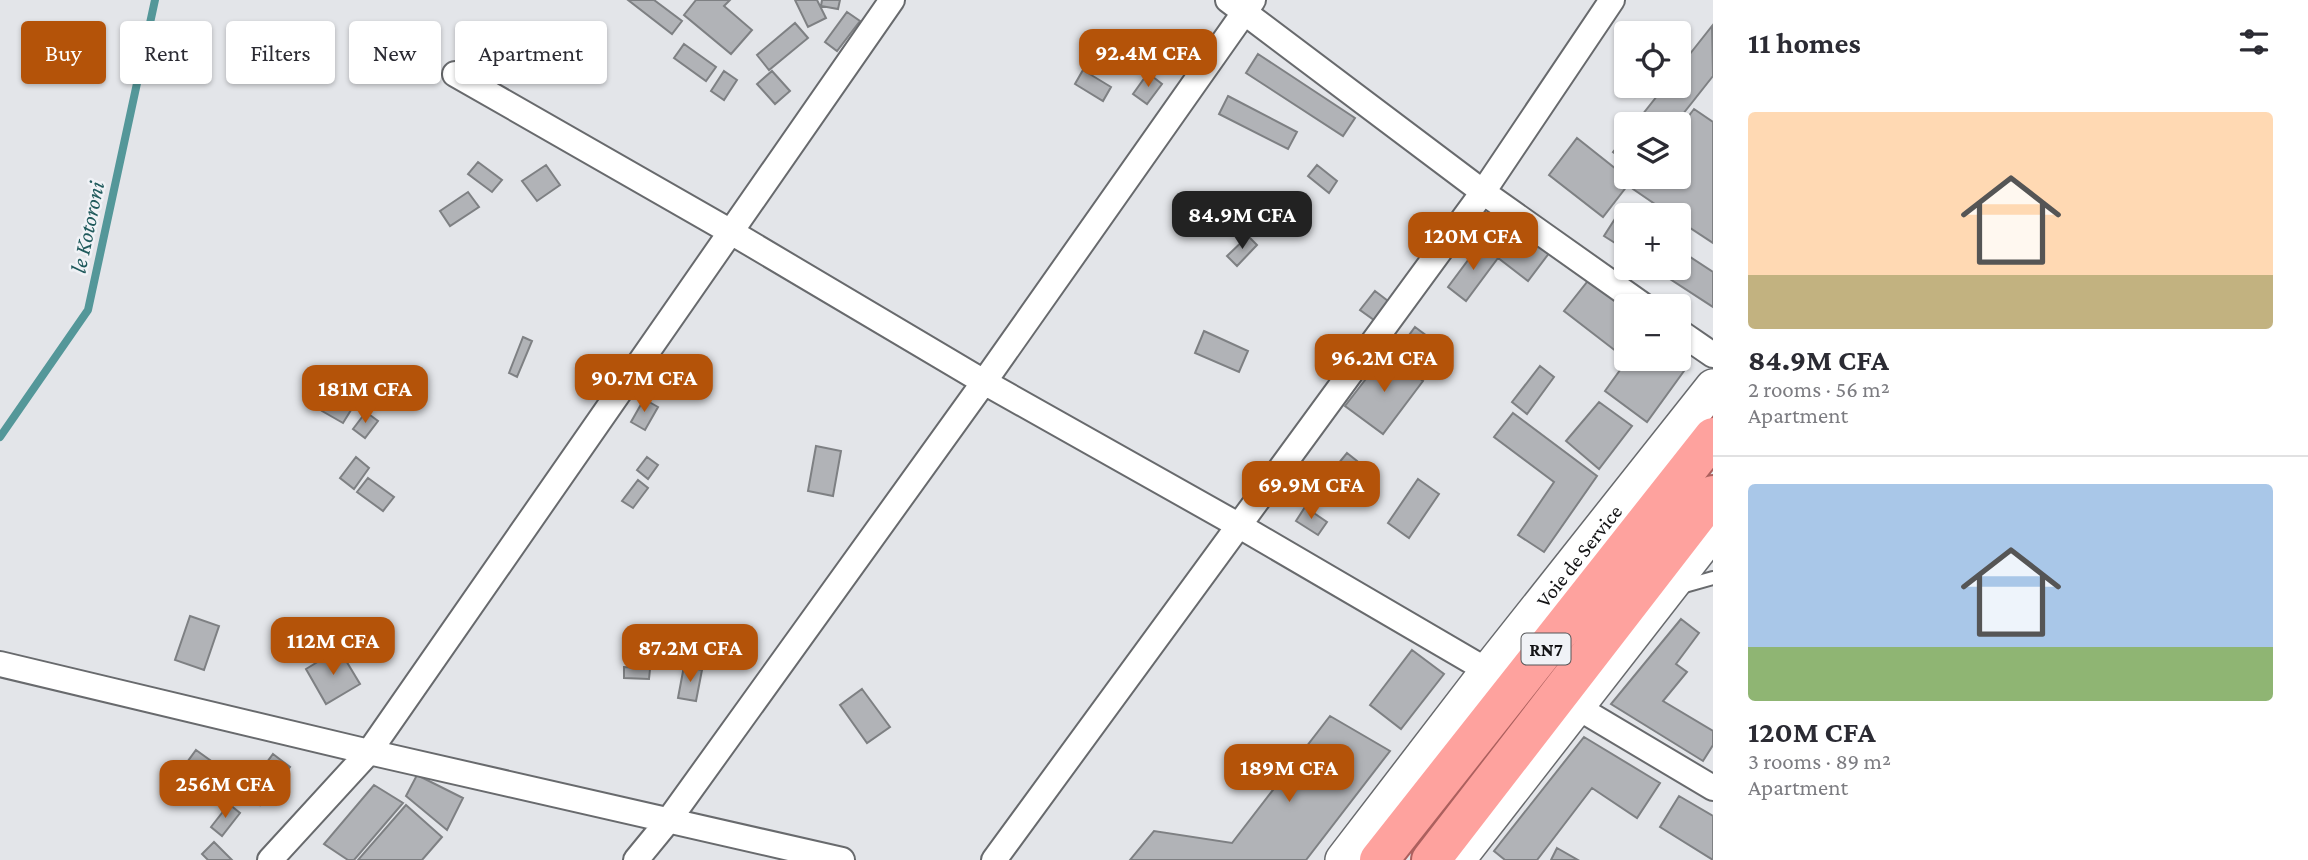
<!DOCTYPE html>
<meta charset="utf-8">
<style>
:root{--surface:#fff;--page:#f7f7f7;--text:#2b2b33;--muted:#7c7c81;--line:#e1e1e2;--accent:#b45309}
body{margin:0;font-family:"Crimson Pro",serif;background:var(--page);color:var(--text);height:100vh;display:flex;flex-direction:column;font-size:26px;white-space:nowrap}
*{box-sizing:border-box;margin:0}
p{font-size:23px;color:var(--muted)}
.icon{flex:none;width:38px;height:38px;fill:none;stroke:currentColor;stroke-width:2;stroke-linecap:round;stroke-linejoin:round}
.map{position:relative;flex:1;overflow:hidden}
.drawer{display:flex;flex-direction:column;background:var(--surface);width:595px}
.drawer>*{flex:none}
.guide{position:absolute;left:21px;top:21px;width:665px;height:63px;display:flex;gap:14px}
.controls{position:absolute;left:1614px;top:21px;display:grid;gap:14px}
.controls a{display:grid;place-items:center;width:77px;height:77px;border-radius:7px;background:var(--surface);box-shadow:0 2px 5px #0004;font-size:35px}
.price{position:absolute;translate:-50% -60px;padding:0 16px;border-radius:14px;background:var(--accent);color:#fff;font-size:23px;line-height:46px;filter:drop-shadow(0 2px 4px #0008)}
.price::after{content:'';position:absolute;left:50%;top:42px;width:21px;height:16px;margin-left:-10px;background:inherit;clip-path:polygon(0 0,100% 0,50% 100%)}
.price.current{background:#222;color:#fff}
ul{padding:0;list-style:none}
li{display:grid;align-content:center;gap:14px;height:371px;padding:0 35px}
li+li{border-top:2px solid var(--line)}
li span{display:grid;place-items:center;height:217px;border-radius:7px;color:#555}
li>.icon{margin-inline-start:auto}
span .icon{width:126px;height:126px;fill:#fffc;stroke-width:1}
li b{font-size:30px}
h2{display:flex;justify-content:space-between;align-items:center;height:84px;padding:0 35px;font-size:30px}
.tag{padding:0 24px;border-radius:7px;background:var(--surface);box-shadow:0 2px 5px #0004;font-size:24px;line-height:63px}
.tag.current{background:var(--accent);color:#fff}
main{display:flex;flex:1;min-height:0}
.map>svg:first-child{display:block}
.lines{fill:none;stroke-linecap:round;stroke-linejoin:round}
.stream{stroke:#549799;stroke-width:8}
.building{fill:#b1b3b7;stroke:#7e8083;stroke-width:2}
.service-casing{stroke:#686a6d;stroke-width:16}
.minor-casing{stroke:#686a6d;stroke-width:28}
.secondary-casing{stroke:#686a6d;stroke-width:38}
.trunk-casing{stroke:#ac605e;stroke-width:42}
.service{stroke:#fff;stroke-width:12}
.minor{stroke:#fff;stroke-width:24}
.secondary{stroke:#fff;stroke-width:35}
.trunk{stroke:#fea29e;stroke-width:38}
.labels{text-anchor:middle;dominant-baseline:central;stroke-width:5;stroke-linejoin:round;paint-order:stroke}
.shield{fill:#f0f2f6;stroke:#555658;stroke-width:2}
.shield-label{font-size:19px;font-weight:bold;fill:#131315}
.street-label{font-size:21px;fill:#131315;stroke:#f0f2f6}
.water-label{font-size:23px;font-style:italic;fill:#205a5c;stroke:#f0f2f6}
</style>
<main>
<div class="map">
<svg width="1713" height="860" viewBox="0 0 1713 860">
<rect width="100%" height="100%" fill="#e3e5e9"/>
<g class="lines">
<path class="stream" d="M0 437 88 310 155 0"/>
</g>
<path class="building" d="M628 0H654L682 21 672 34Z
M696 0H730L724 6 752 30 731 54 684 15Z
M795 0H817L826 18 808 27Z
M822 0H840L838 9 821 6Z
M847 12 860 21 837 51 825 42Z
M795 23 808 38 769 70 757 55Z
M1712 26 1713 76 1675 124H1635L1665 86H1678V69Z
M684 44 716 67 706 81 674 58Z
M1258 54 1355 118 1343 136 1246 73Z
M1083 70 1111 87 1103 101 1075 84Z
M724 71 737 80 724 100 711 91Z
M772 71 790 91 775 104 757 84Z
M1148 73 1162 84 1147 104 1133 94Z
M1228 96 1297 132 1288 149 1219 114Z
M1694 109 1713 122V243L1678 220V215H1671L1633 189 1642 177H1678V130Z
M1626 136V162L1613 152Z
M1577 138 1631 181 1603 217 1549 175Z
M478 162 502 180 492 192 468 174Z
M546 165 560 185 537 201 522 181Z
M1317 165 1337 181 1329 193 1308 176Z
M468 192 479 207 450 226 440 211Z
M1505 211 1553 248 1528 281 1480 244Z
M1620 211 1626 215V250L1604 236Z
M1248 236 1257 245 1237 266 1227 256Z
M1480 244 1498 258 1466 301 1448 287Z
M1678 249 1713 272V307L1653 268H1678Z
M1591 277 1626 306V342L1617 352 1564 311Z
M1375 291 1388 301 1374 320 1360 310Z
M1415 327 1431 339 1408 369 1393 357Z
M1204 331 1248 351 1239 372 1195 353Z
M523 337 532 341 517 377 509 373Z
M1386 353 1423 381 1383 434 1345 406Z
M1628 359H1669L1684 371 1647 422 1605 391Z
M1540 366 1554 377 1527 414 1512 402Z
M330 398 351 410 343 423 322 411Z
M644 399 658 407 645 430 631 422Z
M1599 402 1632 426 1599 469 1566 441Z
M366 412 378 421 365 438 353 429Z
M1513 413 1597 476 1544 552 1518 535 1554 482 1494 437Z
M816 446 841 451 833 496 808 491Z
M1347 453 1357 461 1334 489 1325 480Z
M356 457 369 468 354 489 340 478Z
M647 457 658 465 648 479 637 470Z
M368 478 394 497 383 511 357 492Z
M1418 479 1439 494 1409 538 1388 523Z
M638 480 648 488 633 508 622 501Z
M1305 507 1327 522 1318 535 1296 521Z
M190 616 219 626 204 670 175 660Z
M1681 619 1699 633 1676 664 1687 672 1663 701 1713 731V745L1703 761 1611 704Z
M634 634 654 635 652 664 632 663Z
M339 649 360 684 326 704 306 669Z
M1412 650 1444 674 1401 729 1370 705Z
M707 652 737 653 736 668 706 666Z
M684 666 702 670 696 701 678 698Z
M624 667 650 669 649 679 624 678Z
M862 689 890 727 867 743 840 705Z
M1330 716 1390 751 1306 860H1130L1154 831 1232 843Z
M1584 737 1660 783 1637 818 1592 788 1537 860H1505L1494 851Z
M196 750 221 768 199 798 174 780Z
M273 754 290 767 260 805 244 793Z
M417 775 463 798 447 830 406 796Z
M374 785 403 803 354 860H348L324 844Z
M1679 796 1713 816V860L1660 827Z
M229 804 240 813 222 836 211 827Z
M406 805 442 837 422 860H358Z
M214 842 232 860H208L202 854Z
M1557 848 1578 860H1551Z"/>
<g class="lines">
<g class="service-casing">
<path id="service" d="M1681 587 1713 578"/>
</g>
<g class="minor-casing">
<path id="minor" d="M1228 0 1483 192 1644 306
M455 74 731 232 984 382 1238 525 1488 671
M1678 331 1713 355
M0 664 369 752 842 860
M1577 707 1713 788
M270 860 369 752 892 0
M636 860 668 821 984 382 1253 0
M994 860 1483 192 1612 0"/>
</g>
<g class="secondary-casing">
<g id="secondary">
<path id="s1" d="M1343 860 1488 671 1713 387"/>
<path d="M1457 860 1713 531"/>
</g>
</g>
<g class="trunk-casing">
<path id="trunk" d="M1379 860 1713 437
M1431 860 1713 495"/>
</g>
<use href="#service" class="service"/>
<use href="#minor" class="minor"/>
<use href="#secondary" class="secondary"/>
<use href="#trunk" class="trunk"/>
</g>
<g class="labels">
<rect class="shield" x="1521.5" y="633.5" width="49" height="31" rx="5"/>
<g class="shield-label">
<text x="1546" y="649">RN7</text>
</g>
<g class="street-label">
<text stroke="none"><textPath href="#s1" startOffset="385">Voie de Service</textPath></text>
</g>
<g class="water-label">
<text transform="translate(87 227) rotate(-78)">le Kotoroni</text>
</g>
</g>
</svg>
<div class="controls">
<a><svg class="icon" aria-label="locate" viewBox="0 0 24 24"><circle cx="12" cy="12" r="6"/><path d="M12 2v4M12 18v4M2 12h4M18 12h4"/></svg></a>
<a><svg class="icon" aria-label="layers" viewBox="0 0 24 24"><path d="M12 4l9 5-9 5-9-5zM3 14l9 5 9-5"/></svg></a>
<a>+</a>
<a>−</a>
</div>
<b class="price" style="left:1148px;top:89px">92.4M CFA</b>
<b class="price current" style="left:1242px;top:251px">84.9M CFA</b>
<b class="price" style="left:1473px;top:272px">120M CFA</b>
<b class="price" style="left:1384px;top:394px">96.2M CFA</b>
<b class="price" style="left:644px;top:414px">90.7M CFA</b>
<b class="price" style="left:365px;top:425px">181M CFA</b>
<b class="price" style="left:1311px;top:521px">69.9M CFA</b>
<b class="price" style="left:333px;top:677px">112M CFA</b>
<b class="price" style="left:690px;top:684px">87.2M CFA</b>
<b class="price" style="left:1289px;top:804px">189M CFA</b>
<b class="price" style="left:225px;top:820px">256M CFA</b>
<div class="guide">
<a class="tag current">Buy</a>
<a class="tag">Rent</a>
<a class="tag">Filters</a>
<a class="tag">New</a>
<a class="tag">Apartment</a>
</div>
</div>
<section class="drawer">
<h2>11 homes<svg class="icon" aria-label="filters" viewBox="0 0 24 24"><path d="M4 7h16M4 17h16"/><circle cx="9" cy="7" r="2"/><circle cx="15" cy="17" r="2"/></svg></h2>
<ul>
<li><span style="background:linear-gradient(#ffd9b3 75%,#c2b280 0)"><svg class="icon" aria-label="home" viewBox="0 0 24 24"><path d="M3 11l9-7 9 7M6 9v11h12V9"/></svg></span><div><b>84.9M CFA</b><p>2 rooms · 56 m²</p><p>Apartment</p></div></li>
<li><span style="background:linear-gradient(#a9c7e8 75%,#8fb573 0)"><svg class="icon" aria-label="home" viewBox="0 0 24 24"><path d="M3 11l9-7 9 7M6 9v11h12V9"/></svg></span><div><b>120M CFA</b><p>3 rooms · 89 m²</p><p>Apartment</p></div></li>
</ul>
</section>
</main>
